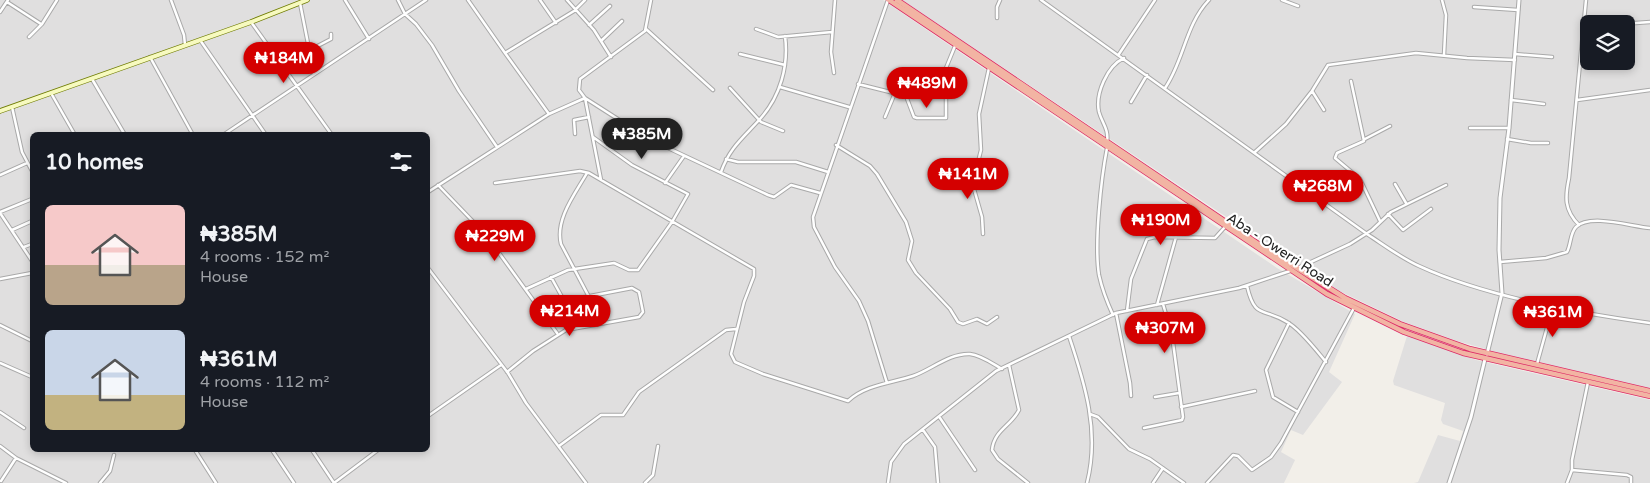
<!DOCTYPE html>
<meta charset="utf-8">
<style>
:root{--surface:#171b24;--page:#20242c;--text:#f1f3f6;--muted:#9ea1a6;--accent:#d40000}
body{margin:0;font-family:"Varela Round",sans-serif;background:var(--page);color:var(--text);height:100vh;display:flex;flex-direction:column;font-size:19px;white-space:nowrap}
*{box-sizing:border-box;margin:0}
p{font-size:16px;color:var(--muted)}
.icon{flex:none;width:28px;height:28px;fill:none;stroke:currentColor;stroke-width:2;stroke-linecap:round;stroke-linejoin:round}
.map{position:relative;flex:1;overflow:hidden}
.sheet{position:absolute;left:30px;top:132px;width:400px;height:320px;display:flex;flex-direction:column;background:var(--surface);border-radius:8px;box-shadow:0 2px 8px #0003}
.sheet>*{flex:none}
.controls{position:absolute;left:1580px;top:15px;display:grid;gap:10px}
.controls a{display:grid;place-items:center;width:55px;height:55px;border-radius:8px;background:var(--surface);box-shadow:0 2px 8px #0003;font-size:25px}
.price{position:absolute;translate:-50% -42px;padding:0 11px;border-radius:18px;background:var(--accent);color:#fff;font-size:16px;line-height:32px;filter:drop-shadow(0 1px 2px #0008)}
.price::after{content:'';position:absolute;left:50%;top:30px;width:15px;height:11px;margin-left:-8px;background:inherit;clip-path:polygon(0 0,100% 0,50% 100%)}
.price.active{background:#222;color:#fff}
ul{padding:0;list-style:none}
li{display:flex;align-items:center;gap:15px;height:125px;padding:0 15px}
li span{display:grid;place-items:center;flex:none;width:140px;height:100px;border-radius:8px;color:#555}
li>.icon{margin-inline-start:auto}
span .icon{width:60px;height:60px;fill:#fffc;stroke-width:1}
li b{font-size:21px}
h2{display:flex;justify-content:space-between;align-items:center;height:60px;padding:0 15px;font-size:21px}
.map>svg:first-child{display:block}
.residential{fill:#e0dfdf;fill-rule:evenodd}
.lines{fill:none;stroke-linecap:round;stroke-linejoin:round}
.minor-casing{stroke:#a9a9a9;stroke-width:4.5}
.tertiary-casing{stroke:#a9a9a9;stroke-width:5}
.secondary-casing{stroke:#707d05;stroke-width:5.5}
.trunk-casing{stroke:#dc2a67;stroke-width:6}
.minor{stroke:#fff;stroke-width:2.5}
.tertiary{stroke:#fff;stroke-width:3}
.secondary{stroke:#f7fabf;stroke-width:4}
.trunk{stroke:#f2b4a3;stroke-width:4.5}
.labels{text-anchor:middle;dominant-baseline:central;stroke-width:4.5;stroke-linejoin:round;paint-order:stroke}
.street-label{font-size:14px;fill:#222;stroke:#fff}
</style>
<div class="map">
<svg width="1650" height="483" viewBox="0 0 1650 483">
<rect width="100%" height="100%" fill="#f2efe9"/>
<path class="residential" d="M0 0H883L1277 268 1355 314 1329 372 1342 382 1303 435 1291 430 1281 452 1295 460 1284 483H0ZM32 135H428V450H32Z
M902 0H1650V388L1500 353 1457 341 1404 322 1331 287ZM1589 24H1626V61H1589Z
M1407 336 1476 360 1650 400V483H1414L1418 482 1438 435 1460 441 1463 431 1443 424 1441 420 1445 403 1394 385 1393 381Z"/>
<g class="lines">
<g class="minor-casing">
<path id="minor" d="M171 0 184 35 185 45
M345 0 369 39
M398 0 405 14 416 24 432 45 459 91 497 147
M468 0 505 53 574 11 585 0
M540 0 556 23
M567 0 594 30 611 57
M651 0 645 31 580 79 579 90 585 98 649 139 768 195 774 197 791 185 820 193
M1041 0 1367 234C1384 245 1401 258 1419 266 1486 297 1577 313 1650 323
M1282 0 1298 6
M1442 0 1446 15 1444 55
M7 2 41 24
M300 3 314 74
M1474 7 1518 10
M0 12 8 0
M997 18V7L1000 0
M251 22 332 135
M1622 24 1650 22
M589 25 610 6
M646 29 713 90
M756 29 778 37 832 32
M29 37 42 24 57 0
M200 40 266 135
M601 41 622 21
M310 50 331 39V34
M505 53 549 114
M740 54 785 65
M1119 54 1155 0
M1515 54 1552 57
M150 57 193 135
M834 73 831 52 835 0
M92 79 125 135
M1351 81 1364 141 1337 153 1335 158 1360 179 1380 221
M858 84 906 96 914 117 917 118H946V68L955 46
M780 87 849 107
M730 88 761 122 783 131
M1165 88C1184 61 1185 25 1209 0
M51 93 75 135
M1511 100 1544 104
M1577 100 1650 90
M1131 102 1147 75
M12 107 22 152 32 171
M1324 110 1312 91 1328 65 1416 53 1467 58 1515 60
M885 117 895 93
M1470 128H1509
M575 134 574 120 589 117
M223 135 426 0
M1365 139 1390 126
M1507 139 1531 143H1548
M1107 142C1109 129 1102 123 1099 112 1095 94 1107 66 1124 58
M836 145 870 166 877 174 906 222 912 241 908 260 916 273 950 309 958 322 963 324 977 319 987 324 997 317
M1107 148C1101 179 1094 244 1099 275 1102 289 1107 302 1113 315
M1255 152 1286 124 1312 91
M726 159 738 162H796L828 172
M721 172C730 147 743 138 760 119 780 97 789 66 785 36
M587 173C575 194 555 219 561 244L588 295
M0 175 27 163
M495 183 580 171 589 173 754 269V276L744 302 731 354 735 362 763 374 848 401C865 385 891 383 913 376 931 370 949 353 970 354 981 355 993 364 1002 369
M665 183 684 156
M1395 184 1406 203
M438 185 486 235 557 333
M428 192 549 114 585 98 601 180
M0 212 32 199
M0 213 32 261
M1388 214 1403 230 1431 209
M1579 225C1564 210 1565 197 1569 178L1586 0
M12 230 32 221
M983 234 982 217 974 189V178L981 150 979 114 989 68
M24 247 32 244
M1500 262 1546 258 1567 252C1571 245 1570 233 1576 227 1590 213 1633 227 1650 228
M428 268 508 373 526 403 586 483
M1298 268 1350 244 1372 230 1391 212 1446 185
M551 277 578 326
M0 279 32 273
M1247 286C1255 320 1263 307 1287 322 1300 329 1316 350 1326 362
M526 289 568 270 614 263 629 270H638L672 222 688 194 632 165 593 137
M1157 305 1176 237
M1127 311 1131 279 1147 239 1155 237 1215 238 1224 228
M1116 313 1130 383 1131 396
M1289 323 1266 370 1273 397 1298 412
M0 325 32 341
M1069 336C1085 384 1100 432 1087 483
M0 363 32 377
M1537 364 1553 306
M1009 365 1019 410C1011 426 994 430 992 450L998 459 1028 483
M507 372 533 351 566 330 639 317 643 312 639 292 632 288 564 301
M1588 382 1572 460V470L1627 475 1631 477V483
M887 383 868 321 859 301 835 267 814 227 813 217 888 0
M1155 397 1179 393
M1181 407 1255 391
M0 412 24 428
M1090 414 1098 417 1129 449 1150 459 1184 483
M428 416 501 365
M940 418 975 470
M1144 428 1182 420 1183 417 1172 335 1163 304
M923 430 935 447 938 483
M0 446 16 458 66 483
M559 446 601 415H623L639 392 726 330 736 329
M195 450 216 483
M272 450 294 483
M312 450 334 483
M1 481 16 458
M100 483 110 471 114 455
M334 483 378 450
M645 483 653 475 658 446
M888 483 891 462 904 444 996 371 1116 313 1239 288 1290 271
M1153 483 1163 468
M1207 483 1233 455 1238 456 1252 470 1271 457 1281 443 1354 308
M1567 483 1572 470"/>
</g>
<g class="tertiary-casing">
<path id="tertiary" d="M1487 354 1502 293 1499 250 1500 198 1509 128 1519 0
M1449 483 1471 417 1485 359"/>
</g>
<g class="secondary-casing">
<path id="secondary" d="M0 111 251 22 307 0"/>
</g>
<g class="trunk-casing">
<path id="trunk" d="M889 0 1327 294 1404 332 1463 353 1650 396
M897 0 1260 245 1345 298 1400 324 1470 349 1650 391"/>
</g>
<use href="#minor" class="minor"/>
<use href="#tertiary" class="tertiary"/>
<use href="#secondary" class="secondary"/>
<use href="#trunk" class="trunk"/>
</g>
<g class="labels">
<g class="street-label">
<text transform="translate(1280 250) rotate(33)">Aba - Owerri Road</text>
</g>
</g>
</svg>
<div class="controls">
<a><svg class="icon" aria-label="layers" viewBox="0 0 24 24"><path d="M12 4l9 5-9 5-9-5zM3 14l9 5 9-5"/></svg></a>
</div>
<b class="price" style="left:284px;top:84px">₦184M</b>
<b class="price" style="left:927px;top:109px">₦489M</b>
<b class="price active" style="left:642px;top:160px">₦385M</b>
<b class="price" style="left:968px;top:200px">₦141M</b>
<b class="price" style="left:1323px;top:212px">₦268M</b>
<b class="price" style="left:1161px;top:246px">₦190M</b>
<b class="price" style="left:495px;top:262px">₦229M</b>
<b class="price" style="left:570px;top:337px">₦214M</b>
<b class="price" style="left:1553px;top:338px">₦361M</b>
<b class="price" style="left:1165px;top:354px">₦307M</b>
<section class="sheet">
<h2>10 homes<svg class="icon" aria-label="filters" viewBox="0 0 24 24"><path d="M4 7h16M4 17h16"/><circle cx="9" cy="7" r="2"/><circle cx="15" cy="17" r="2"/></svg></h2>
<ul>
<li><span style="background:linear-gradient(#f6c9c9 60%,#b9a48a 0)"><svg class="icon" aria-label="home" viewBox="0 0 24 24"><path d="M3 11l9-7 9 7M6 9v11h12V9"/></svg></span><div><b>₦385M</b><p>4 rooms · 152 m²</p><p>House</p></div></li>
<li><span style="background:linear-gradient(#c9d6e8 65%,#c2b280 0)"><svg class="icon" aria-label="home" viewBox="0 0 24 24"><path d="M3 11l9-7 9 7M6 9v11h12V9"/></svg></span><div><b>₦361M</b><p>4 rooms · 112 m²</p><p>House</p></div></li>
</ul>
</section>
</div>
